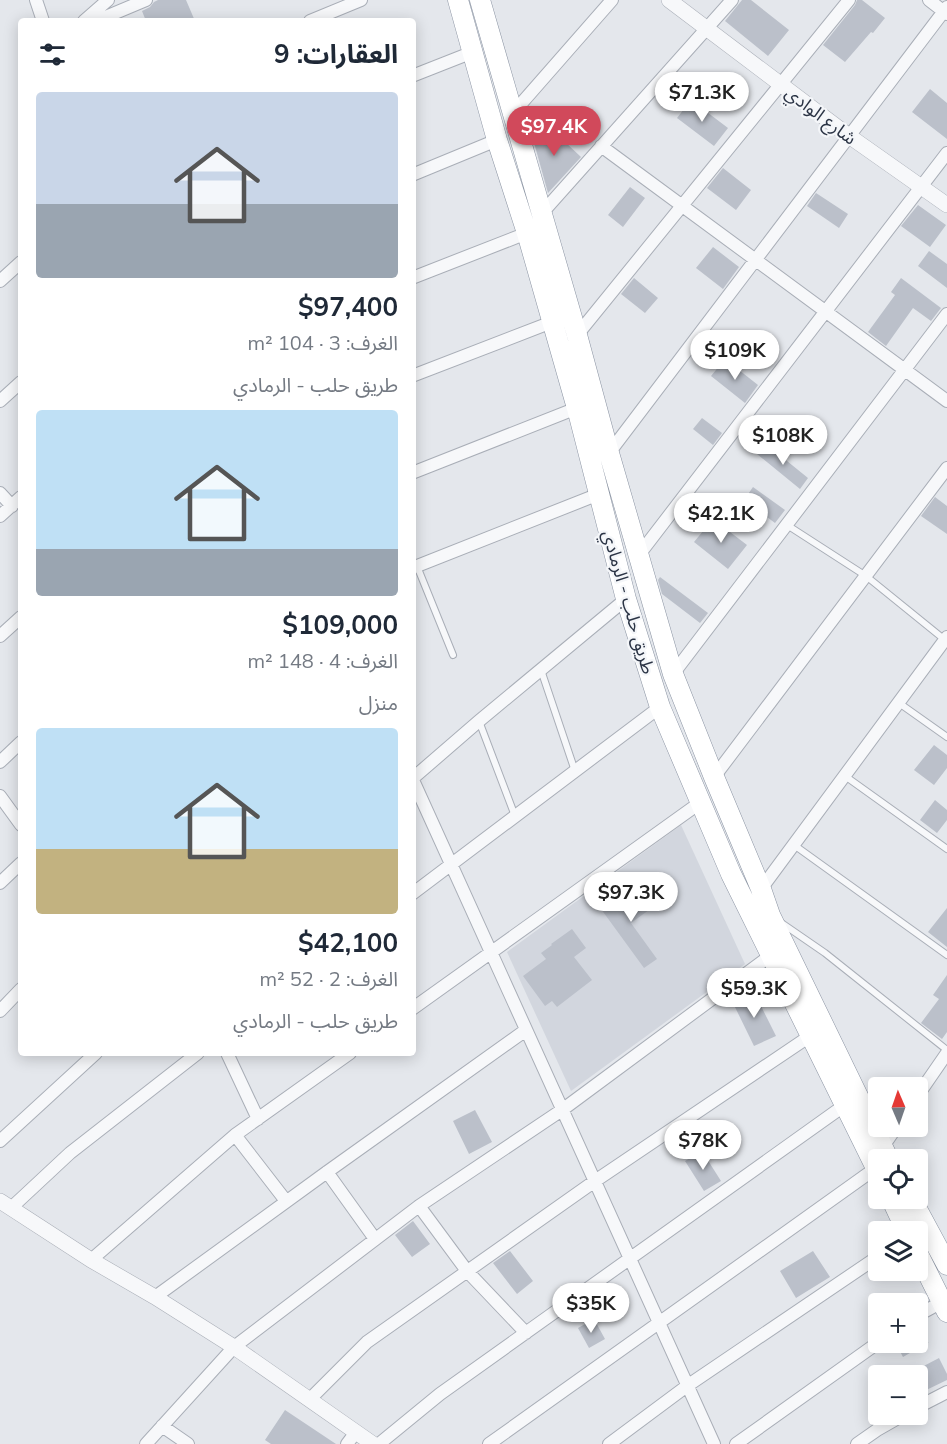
<!DOCTYPE html>
<html lang="ar">
<meta charset="utf-8">
<style>
:root{--surface:#fff;--page:#f6f6f7;--text:#1f2937;--muted:#747a83;--accent:#d1495b}
body{margin:0;font-family:Mulish,"Noto Sans Arabic",sans-serif;background:var(--page);color:var(--text);direction:rtl;height:100vh;display:flex;flex-direction:column;font-size:22px;white-space:nowrap}
*{box-sizing:border-box;margin:0}
p{font-size:20px;color:var(--muted)}
.icon{flex:none;width:33px;height:33px;fill:none;stroke:currentColor;stroke-width:2;stroke-linecap:round;stroke-linejoin:round}
.map{position:relative;flex:1;overflow:hidden;direction:ltr}
.sheet{position:absolute;left:18px;top:18px;width:398px;height:1038px;display:flex;flex-direction:column;background:var(--surface);border-radius:6px;box-shadow:0 3px 15px #0003;direction:rtl}
.sheet>*{flex:none}
.needle{width:39px;rotate:358deg}
.fabs{position:absolute;left:868px;top:1077px;display:grid;gap:12px}
.fabs a{display:grid;place-items:center;width:60px;height:60px;border-radius:6px;background:var(--surface);box-shadow:0 3px 15px #0003;font-size:30px}
.price{position:absolute;translate:-50% -51px;padding:0 14px;border-radius:21px;background:#fff;color:#222;font-size:20px;line-height:39px;filter:drop-shadow(0 2px 3px #0008)}
.price::after{content:'';position:absolute;left:50%;top:36px;width:18px;height:14px;margin-left:-9px;background:inherit;clip-path:polygon(0 0,100% 0,50% 100%)}
.price.active{background:var(--accent);color:#fff}
ul{padding:0;list-style:none}
li{display:grid;align-content:center;gap:12px;height:318px;padding:0 18px}
li span{display:grid;place-items:center;height:186px;border-radius:6px;color:#555}
li>.icon{margin-inline-start:auto}
span .icon{width:108px;height:108px;fill:#fffc;stroke-width:1}
li b{font-size:26px}
h2{display:flex;justify-content:space-between;align-items:center;height:72px;padding:0 18px;font-size:26px}
.map>svg:first-child{display:block}
.built{fill:#d2d6de}
.building{fill:#bbc0ca}
.lines{fill:none;stroke-linecap:round;stroke-linejoin:round}
.service-casing{stroke:#a9aeb7;stroke-width:8}
.minor-casing{stroke:#a9aeb7;stroke-width:14}
.tertiary-casing{stroke:#a9aeb7;stroke-width:16}
.trunk-casing{stroke:#8b94a3;stroke-width:21}
.service{stroke:#f7f8fa;stroke-width:6}
.minor{stroke:#f7f8fa;stroke-width:12}
.tertiary{stroke:#f7f8fa;stroke-width:15}
.trunk{stroke:#fff;stroke-width:20}
.labels{text-anchor:middle;dominant-baseline:central;stroke-width:4.5;stroke-linejoin:round;paint-order:stroke}
.street-label{font-size:18px;fill:#2b3445;stroke:#f4f6f9}
</style>
<div class="map">
<svg width="947" height="1444" viewBox="0 0 947 1444">
<rect width="100%" height="100%" fill="#e4e7ec"/>
<path class="built" d="M681 825 745 964 571 1091 507 952Z"/>
<path class="building" d="M158 0H186L195 21H146L142 11 150 7 154 2Z
M742 0H751L789 30 768 56 725 21Z
M857 0H862L885 18 873 33 871 32 845 62 823 45 855 5Z
M930 89 947 103V139L912 112Z
M691 100 728 128 714 146 677 118Z
M547 125 581 157 548 193 533 139Z
M723 168 751 190 736 210 707 188Z
M630 187 645 198 623 227 608 215Z
M816 193 848 214 839 228 807 206Z
M918 205 946 225 930 247 901 226Z
M713 247 739 267 723 289 696 268Z
M929 251 947 264V288L918 266Z
M634 278 658 298 645 313 621 294Z
M901 278 941 308 931 321 913 308 886 346 868 332 895 295 891 292Z
M725 359 758 385 745 403 711 376Z
M702 418 722 433 713 445 693 429Z
M766 444 808 478 800 489 757 454Z
M753 487 785 510 775 523 744 500Z
M935 497 947 506V534L921 516Z
M713 519 747 545 728 569 694 542Z
M660 577 708 613 700 623 662 594 658 580Z
M934 745 947 755V768L934 785 914 770Z
M935 800 947 810V820L937 833 920 820Z
M638 887 653 907 631 923 657 959 644 968 601 909 614 900 616 903Z
M947 908V947L928 932Z
M572 929 586 948 574 957 592 980 557 1007 552 1001 545 1006 523 976 546 959 541 953 552 945 551 944Z
M947 975V1032L942 1039 921 1023 939 999 933 995Z
M754 992 776 1036 754 1046 733 1003Z
M475 1110 492 1142 469 1154 453 1121Z
M702 1151 721 1181 704 1191 685 1161Z
M413 1221 430 1244 412 1257 395 1235Z
M510 1251 533 1281 517 1294 493 1263Z
M813 1251 830 1277 796 1298 780 1271Z
M594 1319 605 1339 589 1348 578 1328Z
M895 1342H929L903 1357Z
M939 1358 947 1374V1380L918 1394V1369Z
M285 1410 336 1444H271L265 1440Z"/>
<g class="lines">
<g class="service-casing">
<path id="service" d="M787 525 866 576 945 640
M417 566 453 655
M541 670 575 771
M899 703 947 737
M479 721 515 816
M845 776 947 849
M794 845 947 955
M780 922 825 953 947 1050"/>
</g>
<g class="minor-casing">
<path id="minor" d="M36 0 43 21
M929 0 947 14
M84 21 108 0
M96 21 146 0
M310 21 361 0
M412 76 473 52
M513 113 612 0
M601 146 947 401
M412 175 497 140
M542 213 732 0
M412 278 527 233
M0 281 21 262
M577 335 849 0
M412 376 552 322
M0 401 21 382
M609 453 947 7
M412 473 577 408
M0 493 12 506
M0 516 21 497
M638 556 947 153
M412 568 599 494
M0 636 21 617
M673 674 947 314
M0 762 21 742
M714 777 947 468
M412 778 714 1444
M412 779 479 721 626 599
M0 796 21 825
M0 883 21 863
M761 889 947 637
M412 894 660 707
M412 1009 701 802
M0 1011 21 989
M227 1053 258 1119
M918 1095 947 1053
M235 1135 286 1201
M0 1141 96 1053
M882 1148 897 1126
M327 1172 375 1239
M419 1206 467 1271 526 1333
M11 1208 70 1153 198 1053
M91 1260 235 1135 350 1053
M155 1297 327 1172 526 1030
M918 1315 942 1302
M309 1400 367 1342 595 1181 810 1036
M918 1407 947 1392
M162 1426 188 1444
M146 1444 234 1347 419 1206 562 1110 770 956
M347 1444 356 1432
M379 1444 440 1394 845 1105
M489 1444 876 1168
M609 1444 687 1386 879 1256
M736 1444 879 1342
M857 1444 877 1430 905 1414"/>
</g>
<g class="tertiary-casing">
<path id="tertiary" d="M669 0 849 136 947 205
M0 1201 91 1260 155 1297 234 1347 373 1444"/>
</g>
<g class="trunk-casing">
<path id="trunk" d="M458 0 497 140 527 233 577 408 626 599 660 707 731 874 879 1174
M480 0 577 335 609 453 673 674 714 777 761 889 770 915 889 1160
M891 1198 907 1232
M911 1198 947 1265
M918 1254 947 1312"/>
</g>
<use href="#service" class="service"/>
<use href="#minor" class="minor"/>
<use href="#tertiary" class="tertiary"/>
<use href="#trunk" class="trunk"/>
</g>
<g class="labels">
<g class="street-label">
<text transform="translate(821 115) rotate(37)">شارع الوادي</text>
<text transform="translate(629 602) rotate(74)">طريق حلب - الرمادي</text>
</g>
</g>
</svg>
<div class="fabs">
<a><svg class="needle" viewBox="-14 -14 28 28"><path d="M0-13l5 13h-10z" fill="#e53935"/><path d="M0 13l5-13h-10z" fill="#747a83"/></svg></a>
<a><svg class="icon" aria-label="locate" viewBox="0 0 24 24"><circle cx="12" cy="12" r="6"/><path d="M12 2v4M12 18v4M2 12h4M18 12h4"/></svg></a>
<a><svg class="icon" aria-label="layers" viewBox="0 0 24 24"><path d="M12 4l9 5-9 5-9-5zM3 14l9 5 9-5"/></svg></a>
<a>+</a>
<a>−</a>
</div>
<b class="price" style="left:702px;top:123px">$71.3K</b>
<b class="price active" style="left:554px;top:157px">$97.4K</b>
<b class="price" style="left:735px;top:381px">$109K</b>
<b class="price" style="left:783px;top:466px">$108K</b>
<b class="price" style="left:721px;top:544px">$42.1K</b>
<b class="price" style="left:631px;top:923px">$97.3K</b>
<b class="price" style="left:754px;top:1019px">$59.3K</b>
<b class="price" style="left:703px;top:1171px">$78K</b>
<b class="price" style="left:591px;top:1334px">$35K</b>
<section class="sheet">
<h2>العقارات: 9<svg class="icon" aria-label="filters" viewBox="0 0 24 24"><path d="M4 7h16M4 17h16"/><circle cx="9" cy="7" r="2"/><circle cx="15" cy="17" r="2"/></svg></h2>
<ul>
<li><span style="background:linear-gradient(#c9d6e8 60%,#9aa5b1 0)"><svg class="icon" aria-label="home" viewBox="0 0 24 24"><path d="M3 11l9-7 9 7M6 9v11h12V9"/></svg></span><div><b>$97,400</b><p>الغرف: 3 · 104 m²</p><p>طريق حلب - الرمادي</p></div></li>
<li><span style="background:linear-gradient(#bfe0f5 75%,#9aa5b1 0)"><svg class="icon" aria-label="home" viewBox="0 0 24 24"><path d="M3 11l9-7 9 7M6 9v11h12V9"/></svg></span><div><b>$109,000</b><p>الغرف: 4 · 148 m²</p><p>منزل</p></div></li>
<li><span style="background:linear-gradient(#bfe0f5 65%,#c2b280 0)"><svg class="icon" aria-label="home" viewBox="0 0 24 24"><path d="M3 11l9-7 9 7M6 9v11h12V9"/></svg></span><div><b>$42,100</b><p>الغرف: 2 · 52 m²</p><p>طريق حلب - الرمادي</p></div></li>
</ul>
</section>
</div>
